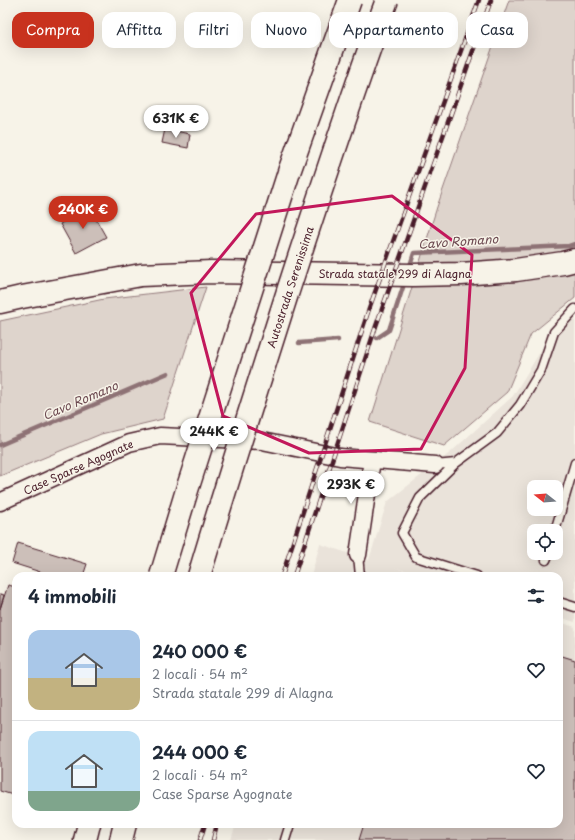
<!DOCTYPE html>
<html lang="it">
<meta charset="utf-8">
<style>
:root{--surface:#fff;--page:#f6f6f7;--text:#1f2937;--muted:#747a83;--line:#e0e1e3;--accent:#c8321e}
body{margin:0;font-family:"Playpen Sans",sans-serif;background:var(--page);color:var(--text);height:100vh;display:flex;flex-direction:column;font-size:15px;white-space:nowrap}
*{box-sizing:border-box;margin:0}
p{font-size:13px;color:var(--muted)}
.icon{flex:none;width:22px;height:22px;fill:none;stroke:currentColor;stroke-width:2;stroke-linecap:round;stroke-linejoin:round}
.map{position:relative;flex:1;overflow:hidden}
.drawer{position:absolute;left:12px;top:572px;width:551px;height:256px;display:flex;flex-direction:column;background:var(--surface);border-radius:12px;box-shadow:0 4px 16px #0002}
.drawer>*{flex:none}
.top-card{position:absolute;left:12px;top:12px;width:551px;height:36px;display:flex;gap:8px}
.needle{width:26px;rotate:287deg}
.fabs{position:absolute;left:527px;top:480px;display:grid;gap:8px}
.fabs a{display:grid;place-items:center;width:36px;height:36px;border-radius:8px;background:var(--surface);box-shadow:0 4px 16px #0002;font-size:20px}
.price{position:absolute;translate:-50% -34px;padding:0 9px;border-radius:14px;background:#fff;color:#222;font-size:13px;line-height:26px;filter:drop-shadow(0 1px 2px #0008)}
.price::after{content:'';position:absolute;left:50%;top:24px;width:12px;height:9px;margin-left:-6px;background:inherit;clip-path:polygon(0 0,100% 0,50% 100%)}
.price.selected{background:var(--accent);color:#fff}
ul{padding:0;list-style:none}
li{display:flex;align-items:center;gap:12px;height:100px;padding:0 16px}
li+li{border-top:1px solid var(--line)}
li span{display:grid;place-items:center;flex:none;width:112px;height:80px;border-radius:12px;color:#555}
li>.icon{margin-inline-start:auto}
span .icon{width:48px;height:48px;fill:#fffc;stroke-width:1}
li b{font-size:17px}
h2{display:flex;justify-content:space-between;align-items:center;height:48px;padding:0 16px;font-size:17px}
.chip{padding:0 14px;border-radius:12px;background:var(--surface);box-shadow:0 4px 16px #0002;font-size:14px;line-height:36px}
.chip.selected{background:var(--accent);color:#fff}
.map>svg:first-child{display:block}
.built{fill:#eae3da;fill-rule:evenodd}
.green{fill:#ded4cc;stroke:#947a7c}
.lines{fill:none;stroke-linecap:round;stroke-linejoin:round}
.stream{stroke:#8e7275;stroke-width:4.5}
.building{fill:#ccbfb9;stroke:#4a1f2b}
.service-casing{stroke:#4a1f2b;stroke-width:11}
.minor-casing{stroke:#4a1f2b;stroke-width:19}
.primary-casing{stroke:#4a1f2b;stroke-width:25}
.motorway-casing{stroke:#4a1f2b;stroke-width:25}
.service{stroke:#f7f3e8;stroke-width:8}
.minor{stroke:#f7f3e8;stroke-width:16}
.primary{stroke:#f7f3e8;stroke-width:22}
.motorway{stroke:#f7f3e8;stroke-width:22}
.rail-casing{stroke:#4a1f2b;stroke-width:4.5}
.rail{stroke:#f7f3e8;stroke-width:3;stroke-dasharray:9;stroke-linecap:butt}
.motorway-bridge-casing{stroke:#4a1f2b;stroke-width:25;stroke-linecap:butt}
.motorway-bridge{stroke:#f7f3e8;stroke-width:22}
.marked{fill:none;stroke:#c2185b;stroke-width:3;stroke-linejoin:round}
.labels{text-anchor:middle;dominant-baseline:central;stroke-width:3;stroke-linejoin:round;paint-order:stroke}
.street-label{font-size:11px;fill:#4a1f2b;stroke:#f7f3e8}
.water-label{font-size:12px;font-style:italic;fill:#6c4950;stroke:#f7f3e8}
</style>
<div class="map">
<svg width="575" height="840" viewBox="0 0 575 840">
<rect width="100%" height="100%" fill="#f7f3e8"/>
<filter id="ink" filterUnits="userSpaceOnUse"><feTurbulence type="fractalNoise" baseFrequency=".025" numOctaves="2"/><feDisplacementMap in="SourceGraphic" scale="8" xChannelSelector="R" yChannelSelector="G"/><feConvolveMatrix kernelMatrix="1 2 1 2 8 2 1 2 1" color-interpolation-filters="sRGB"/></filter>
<g filter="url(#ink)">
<path class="built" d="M575 315V622L559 617V576H422L396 568 418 576H311L320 544 369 560 387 502 451 452 513 396 556 326ZM534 487H556V509H534ZM534 531H556V553H534Z
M559 622 575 627V840H231L236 824H559Z"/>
<path class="green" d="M509 0H575V298L531 334 507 392 444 446 370 422 437 207Z
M206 287 163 419 101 434 0 476V321L104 299Z"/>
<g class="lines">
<path class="stream" d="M409 269 414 253 569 246 575 244
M377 338 389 330 405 281
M299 343 338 340
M0 445 168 373"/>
</g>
<path class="building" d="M165 129 190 134 188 148 162 143Z
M89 207 106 237 76 253 60 224Z
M18 543 87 564 83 576H53L12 563Z
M8 585 16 587V796L0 791V609Z
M0 594 4 595 0 609Z
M559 655 575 660V840H359L364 824H559Z"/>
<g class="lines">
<g class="service-casing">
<path id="service" d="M456 463 420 498 402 533 416 557 477 576
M435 465 456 463 497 433 520 405 541 370 554 332 575 309
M555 531 575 463
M358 555 360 576
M546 560 549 553
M559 602 575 607
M285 840 290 824"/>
</g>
<g class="minor-casing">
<path id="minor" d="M0 502 129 443 160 436 262 441 340 457 435 465
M358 555 372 460"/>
</g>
<g class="primary-casing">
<path id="primary" d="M0 302 22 297 141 275 211 272 413 275 461 274 516 270 563 263 575 260"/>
</g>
<g class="motorway-casing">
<path id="motorway" d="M85 840 89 824
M121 840 125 824"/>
</g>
<use href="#service" class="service"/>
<use href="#minor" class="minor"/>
<use href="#primary" class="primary"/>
<use href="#motorway" class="motorway"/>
<g class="rail-casing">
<path id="rail" d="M282 576 369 309 479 0
M294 576 376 326 491 0
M200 840 205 824
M213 840 217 824"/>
</g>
<use href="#rail" class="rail"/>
<g class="motorway-bridge-casing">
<path id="motorway-bridge" d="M161 576 187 490 289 172 350 0
M199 576C227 482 257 388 287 294 319 196 351 97 387 0"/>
</g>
<use href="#motorway-bridge" class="motorway-bridge"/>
</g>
</g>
<path class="marked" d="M392 196 472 255 465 368 421 449 309 453 223 416 191 293 256 214Z"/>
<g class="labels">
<g class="street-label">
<text x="395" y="273">Strada statale 299 di Alagna</text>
<text transform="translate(290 287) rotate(-72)">Autostrada Serenissima</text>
<text transform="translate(78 467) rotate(-24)">Case Sparse Agognate</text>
</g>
<g class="water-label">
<text transform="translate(458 241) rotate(-4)">Cavo Romano</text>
<text transform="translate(80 400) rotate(-23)">Cavo Romano</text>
</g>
</g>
</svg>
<div class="fabs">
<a><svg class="needle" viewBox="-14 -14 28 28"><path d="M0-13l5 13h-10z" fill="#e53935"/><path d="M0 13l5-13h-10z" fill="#747a83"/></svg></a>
<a><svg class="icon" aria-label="locate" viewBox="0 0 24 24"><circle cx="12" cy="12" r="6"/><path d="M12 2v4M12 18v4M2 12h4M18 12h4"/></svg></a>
</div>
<b class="price" style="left:176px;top:139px">631K €</b>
<b class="price selected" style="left:83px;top:230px">240K €</b>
<b class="price" style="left:214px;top:452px">244K €</b>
<b class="price" style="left:351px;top:505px">293K €</b>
<div class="top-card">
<a class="chip selected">Compra</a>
<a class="chip">Affitta</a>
<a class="chip">Filtri</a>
<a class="chip">Nuovo</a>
<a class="chip">Appartamento</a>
<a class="chip">Casa</a>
</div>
<section class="drawer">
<h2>4 immobili<svg class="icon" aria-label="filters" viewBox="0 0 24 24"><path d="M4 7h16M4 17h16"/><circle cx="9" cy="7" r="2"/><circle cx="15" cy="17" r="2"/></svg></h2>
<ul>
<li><span style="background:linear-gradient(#a9c7e8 60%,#c2b280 0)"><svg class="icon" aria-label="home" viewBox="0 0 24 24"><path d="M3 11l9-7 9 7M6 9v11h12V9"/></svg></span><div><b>240 000 €</b><p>2 locali · 54 m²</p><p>Strada statale 299 di Alagna</p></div><svg class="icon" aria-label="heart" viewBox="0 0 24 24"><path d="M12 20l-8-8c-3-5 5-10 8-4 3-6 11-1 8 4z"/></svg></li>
<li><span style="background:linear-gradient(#bfe0f5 75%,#7fa58c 0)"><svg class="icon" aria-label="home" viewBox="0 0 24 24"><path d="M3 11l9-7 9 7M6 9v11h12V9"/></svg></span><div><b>244 000 €</b><p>2 locali · 54 m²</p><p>Case Sparse Agognate</p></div><svg class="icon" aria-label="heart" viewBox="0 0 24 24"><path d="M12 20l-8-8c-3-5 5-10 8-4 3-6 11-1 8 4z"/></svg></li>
</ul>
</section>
</div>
